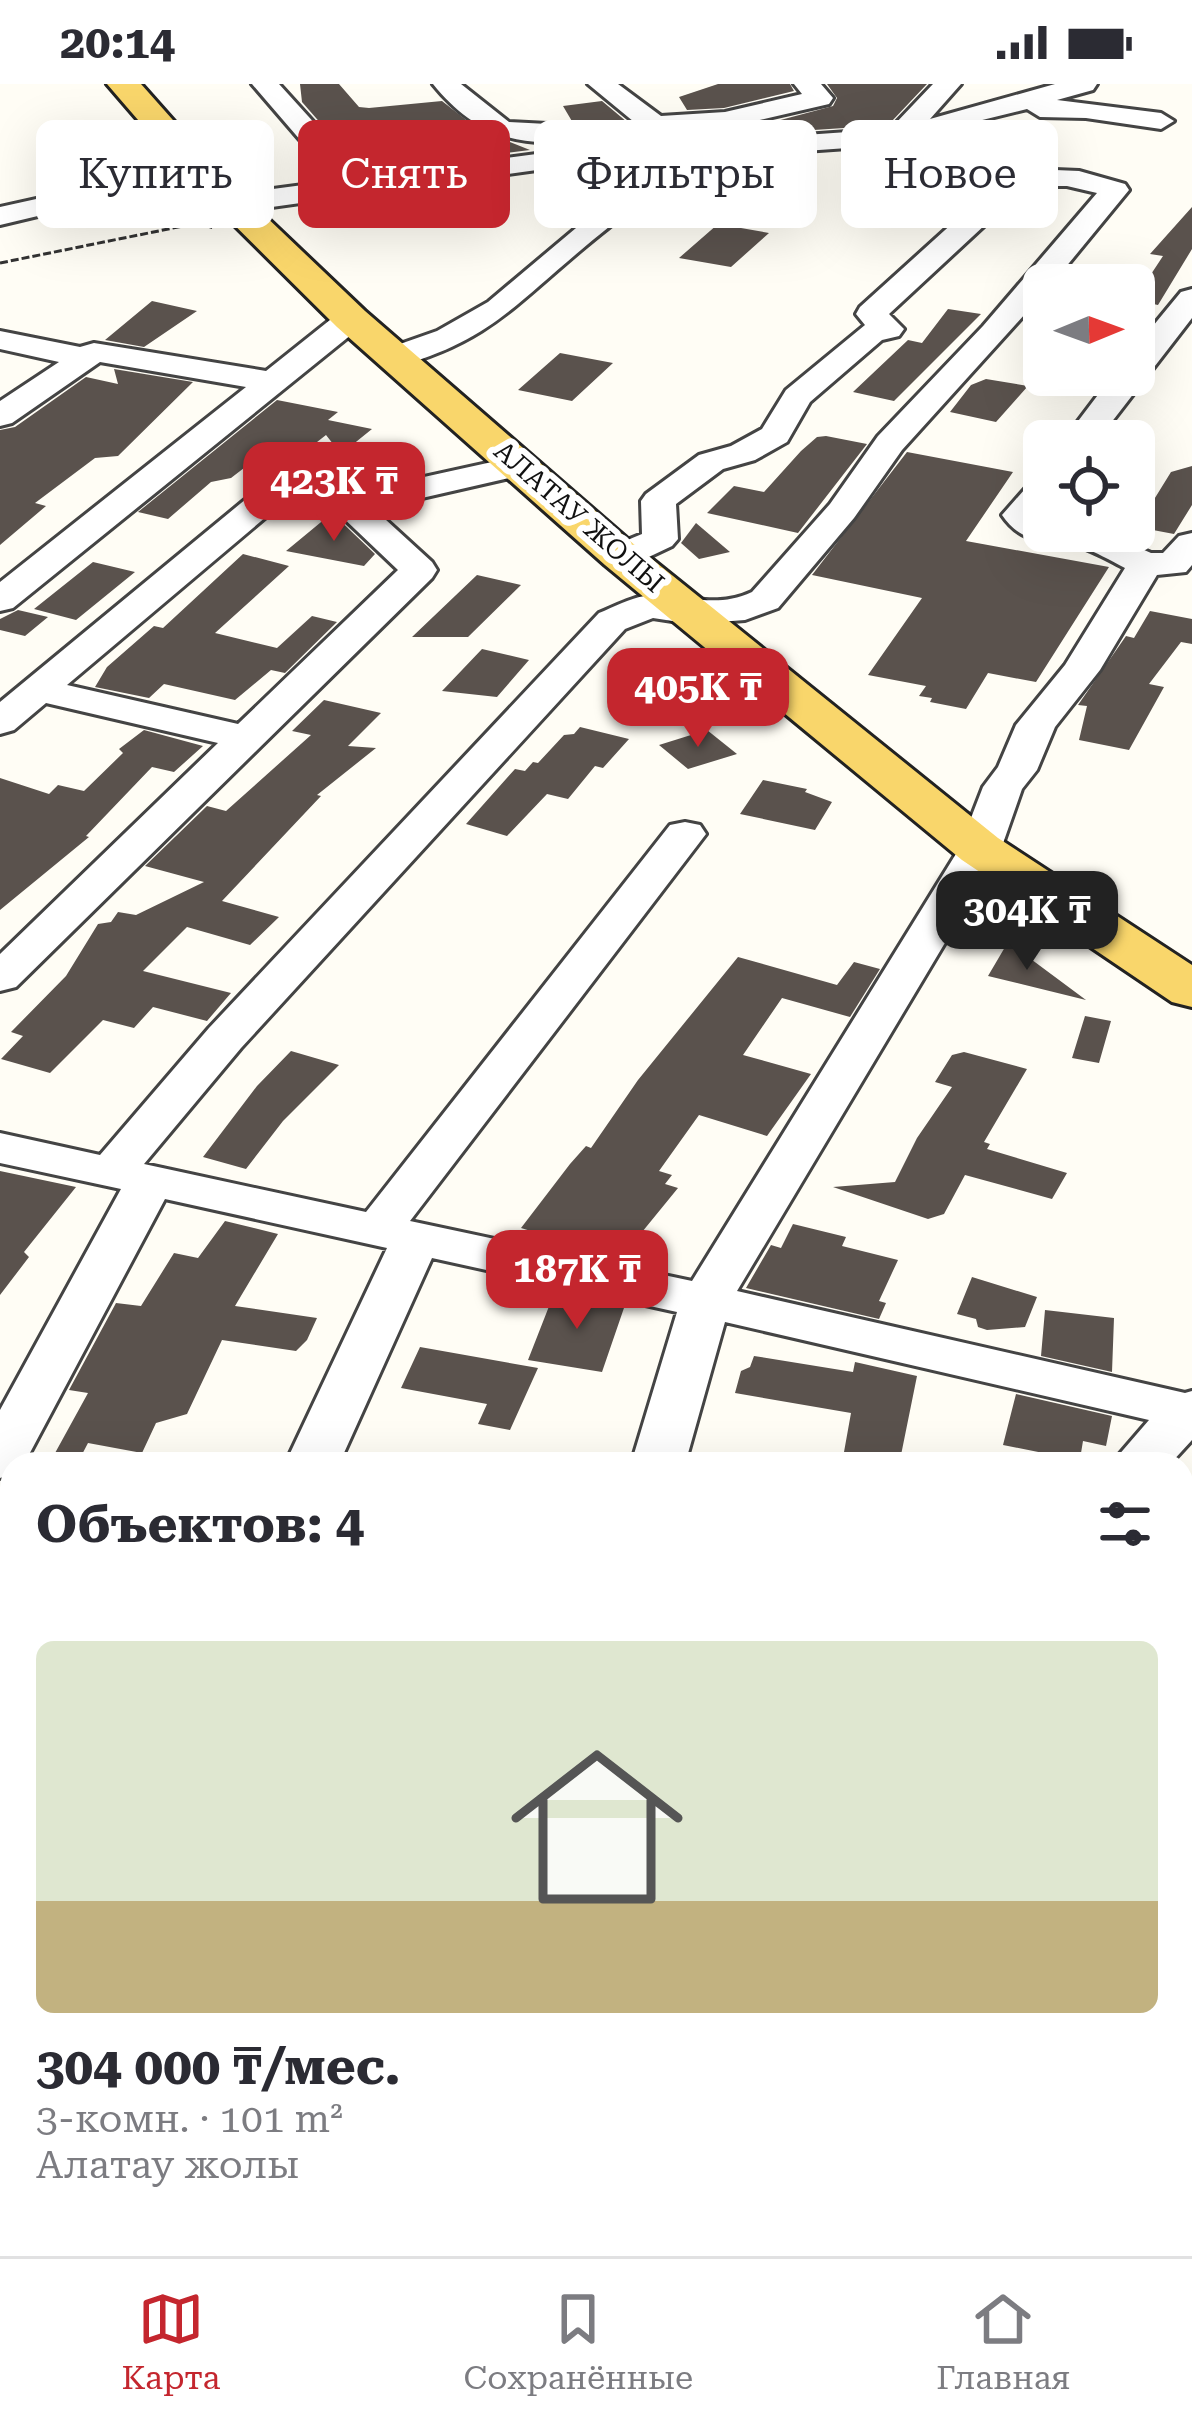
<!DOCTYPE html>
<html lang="ru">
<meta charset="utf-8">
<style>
:root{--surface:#fff;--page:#f2f2f3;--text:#2b2b33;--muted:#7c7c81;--line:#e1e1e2;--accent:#c4262e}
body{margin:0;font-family:"Roboto Serif",serif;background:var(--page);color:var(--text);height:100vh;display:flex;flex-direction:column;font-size:45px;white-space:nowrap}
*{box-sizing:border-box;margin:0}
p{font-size:39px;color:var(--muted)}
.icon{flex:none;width:66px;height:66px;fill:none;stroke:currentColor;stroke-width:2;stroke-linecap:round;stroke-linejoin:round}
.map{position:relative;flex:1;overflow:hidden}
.drawer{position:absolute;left:0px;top:1368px;width:1194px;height:804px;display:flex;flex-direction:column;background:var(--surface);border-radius:36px 36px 0 0;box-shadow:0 12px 48px #0002}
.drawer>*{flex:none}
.banner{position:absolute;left:36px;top:36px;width:1122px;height:108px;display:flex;gap:24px}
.needle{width:78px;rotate:89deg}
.tools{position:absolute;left:1023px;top:180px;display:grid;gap:24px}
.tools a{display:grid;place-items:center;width:132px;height:132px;border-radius:18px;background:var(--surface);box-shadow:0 12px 48px #0002;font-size:60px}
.price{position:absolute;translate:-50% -102px;padding:0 27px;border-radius:24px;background:var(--accent);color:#fff;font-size:39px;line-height:78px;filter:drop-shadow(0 3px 6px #0008)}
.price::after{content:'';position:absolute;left:50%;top:72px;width:36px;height:27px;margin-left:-18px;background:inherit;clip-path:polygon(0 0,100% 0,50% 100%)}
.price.active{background:#222;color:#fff}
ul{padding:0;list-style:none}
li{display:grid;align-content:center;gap:24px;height:636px;padding:0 36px}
li span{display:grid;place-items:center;height:372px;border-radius:18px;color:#555}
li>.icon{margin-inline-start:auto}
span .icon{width:216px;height:216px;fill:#fffc;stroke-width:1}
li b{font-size:51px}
h2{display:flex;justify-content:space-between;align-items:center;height:144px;padding:0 36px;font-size:51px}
.chip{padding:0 42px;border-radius:18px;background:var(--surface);box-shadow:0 12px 48px #0002;font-size:42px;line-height:108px}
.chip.active{background:var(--accent);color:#fff}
.status{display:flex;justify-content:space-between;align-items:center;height:84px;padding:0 60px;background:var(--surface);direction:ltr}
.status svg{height:33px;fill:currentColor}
.menu{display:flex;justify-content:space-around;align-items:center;height:168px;border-top:3px solid var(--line);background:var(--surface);font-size:33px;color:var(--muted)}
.menu a{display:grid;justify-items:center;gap:6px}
.menu .active{color:var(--accent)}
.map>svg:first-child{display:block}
.building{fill:#5a524d}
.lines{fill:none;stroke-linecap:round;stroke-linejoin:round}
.minor-casing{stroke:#444;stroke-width:6}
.major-casing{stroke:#222;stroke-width:6}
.path{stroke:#333;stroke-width:3;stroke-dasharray:8 3;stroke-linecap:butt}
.minor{fill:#fff;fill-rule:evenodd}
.major{fill:#f9d66b;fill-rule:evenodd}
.labels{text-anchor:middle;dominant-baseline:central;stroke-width:12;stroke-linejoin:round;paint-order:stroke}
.far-street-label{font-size:27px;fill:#111;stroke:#fff}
</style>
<div class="status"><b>20:14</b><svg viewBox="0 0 49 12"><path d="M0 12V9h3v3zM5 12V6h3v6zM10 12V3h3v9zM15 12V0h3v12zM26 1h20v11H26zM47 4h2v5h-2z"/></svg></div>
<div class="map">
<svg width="1192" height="2172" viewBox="0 0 1192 2172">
<rect width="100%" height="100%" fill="#fffdf5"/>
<path class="building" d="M300 0H339L359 23 369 24 442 17 479 46 530 66 405 81 395 76 412 62 396 52 337 58 302 18Z
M718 0H790L794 7 724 24 687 26 679 13Z
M827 0H927L892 37 875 42 783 48 773 38 833 22 837 14Z
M602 17 633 43 645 57 585 62 581 54 585 49 573 39 563 22Z
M1192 123V165L1158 221 1134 216 1163 172 1150 170Z
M718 140 769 149 731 183 679 174Z
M152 217 197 227 144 263 105 256Z
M948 225 981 230 894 317 853 308 908 256 922 259Z
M560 269 613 279 572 317 518 306Z
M114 285 193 298 118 372 95 374 35 419 46 422 0 461V346L15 343 86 293 118 300Z
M986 295 1028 302 996 338 950 328 971 301Z
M277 316 338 328 328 336 372 345 341 370 326 351 294 376 262 370 231 394 211 398 168 435 138 428Z
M826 352 867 360 798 449 707 429 734 402 764 408 801 367 817 353Z
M907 368 1013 388 966 457 1109 483 1036 598 988 589 966 625 930 618 932 614 919 612 926 602 868 591 922 514 812 491Z
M1192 382V421L1174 450 1137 443 1171 388Z
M332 429 375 470 364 482 286 467Z
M696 439 730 468 699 475 681 459Z
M243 470 289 482 215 549 277 564 312 532 337 538 285 589 271 586 235 616 164 600 149 614 95 603 107 583 154 542 163 544Z
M93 478 135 488 76 536 34 525Z
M477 491 521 501 468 553H412Z
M18 526 48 533 25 552 0 546V535Z
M1150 527 1192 535V560L1181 558 1149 600 1164 603 1129 666 1079 656 1087 622 1078 621 1126 552 1134 554Z
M482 565 529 576 497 613 442 607Z
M324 616 381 629 348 662 376 664 317 711 321 712 222 817 279 833 250 861 187 843 143 887 231 909 207 937 153 923 134 944 103 936 50 989 1 975 23 952 11 948 66 892 98 840 111 838 118 828 136 831 204 798 145 782 207 722 226 727 311 651 292 647Z
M580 643 629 655 603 684 595 682 568 715 547 710 507 752 466 740 515 685 525 687 533 678 538 679 564 651 574 650Z
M144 646 203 662 174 688 152 683 86 752 89 753 0 826V694L49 710 58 701 84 707 123 669 119 665Z
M707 646 737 670 688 685 659 661Z
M763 696 807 705 805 708 832 718 815 746 740 730Z
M1008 858 1086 916 988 892Z
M738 873 837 901 854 878 880 885 850 933 782 914 743 971 811 990 767 1052 699 1031 659 1087 672 1091 665 1100 678 1104 629 1164 610 1158 604 1165 586 1164 521 1144 570 1080 586 1062 591 1064 638 996Z
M1085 932 1111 937 1099 979 1072 974Z
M291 967 339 981 283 1037 246 1085 203 1073 257 1002Z
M964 968 1027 985 984 1058 990 1060 987 1065 1067 1089 1052 1115 965 1091 944 1130 928 1135 833 1103 895 1098 917 1054 952 1003 935 998 952 971Z
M0 1087 76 1103 24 1168 29 1173 0 1211Z
M225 1137 278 1150 235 1222 317 1234 307 1256 296 1267 222 1256 187 1330 156 1339 142 1369 88 1359 77 1380H49L88 1309 69 1306 116 1219 141 1222 174 1169 198 1174Z
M793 1140 846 1153 842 1162 898 1176 879 1217 886 1219 879 1235 746 1204 771 1161 781 1164Z
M972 1193 1037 1213 1025 1243 987 1246 978 1243 976 1235 957 1230Z
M555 1207 625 1221 602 1288 528 1276Z
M1045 1226 1114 1234 1112 1288 1041 1272Z
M420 1263 538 1284 510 1346 478 1340 487 1320 401 1304Z
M754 1272 853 1288 855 1278 917 1292 900 1376 844 1368 851 1329 735 1309 741 1287 750 1283Z
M1016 1310 1112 1332 1106 1362 1083 1357 1081 1369 1073 1375 1003 1361Z"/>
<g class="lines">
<g class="minor-casing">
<path id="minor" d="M252 0H279L337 64 394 56 408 64 394 72 320 79Z
M433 0H461L509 38 567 41 581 49C570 59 558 58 544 58 497 58 462 36 433 0Z
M588 0H618L661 32 725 28 802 10 794 0H821L833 14 829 20 725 44 655 49 645 47Z
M933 0H961L930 35 1055 0H1097L1093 6 1057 16 1161 29 1174 37 1161 45 1086 34 1040 33 1027 25 876 62 664 77 668 83C644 118 613 139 581 166 514 222 484 260 394 283L378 273 383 266 437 247 488 218 626 102 643 78 544 85 236 128 222 119 236 110 544 69 876 46 894 41Z
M254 80 268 88 264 94 178 110 99 113 88 120 0 141V123L68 108 92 97 178 94Z
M1031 85 1079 87 1125 100 1129 106 1051 201H1044V209L902 366 854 434 778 524 745 536 692 540 653 534 625 545 241 964 144 1080 366 1128 670 741 685 738 700 741 706 750 410 1137 692 1197 959 765 983 703 998 683 1016 641 1065 581 1125 484C1111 477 1095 467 1080 463 1047 455 1023 462 1002 431L1032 397 1044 394V425L1038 431 1044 436V447H1101L1151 469H1163L1179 452 1192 449V481L1186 488 1157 491 1100 586 1055 643 1037 686 1022 705 1001 765 737 1207 1185 1309 1192 1307V1356L1170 1380H1111L1149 1336 725 1238 685 1380H631L677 1228 432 1174 339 1380H285L387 1164 165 1115 24 1380H12V1390L0 1394V1326L121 1105 0 1079V1049L100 1071 209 944 599 529C614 523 630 514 645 512 682 507 711 527 752 508L830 420 878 352 983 242 1097 109 1067 102H1027L889 230 904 245 899 252 882 256 810 318 787 358 755 376 723 385 676 420 678 455 672 462 634 480H608L603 472 608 464 642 450 641 417 646 410 699 371 731 362 762 345 786 306 865 241 856 230 860 223 1008 89Z
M1192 205V234L1097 357H1063L1113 291H1134V265L1181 208Z
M351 226 362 228 366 235 362 242 13 524 0 527V498L246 303 100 278 12 339 0 342V317L59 278 0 265V247L80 263 94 259 266 287 340 228Z
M519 372 531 375 536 382 531 389 374 425 432 478 437 486 432 494 16 903 0 907V870L218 659 46 619 14 646 0 650V618L269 396C310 385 323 378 356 408ZM315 407 398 486 238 640 67 601 292 411Z
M1192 1849V1917L1182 1920V1853Z
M12 2075V2160L0 2164V2080Z
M394 2160H464L461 2172H391Z
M965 2160H1035L1036 2172H966Z"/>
</g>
<g class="major-casing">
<path id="major" d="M107 0H141L219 88 365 227 637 463 998 754 1192 881V923L1172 918 962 776 605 481 337 243 195 102Z"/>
</g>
<path class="path" d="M0 179 198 139 214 144"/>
<use href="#minor" class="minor"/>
<use href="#major" class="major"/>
</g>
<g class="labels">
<g class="far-street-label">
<text transform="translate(579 433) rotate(41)">АЛАТАУ ЖОЛЫ</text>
</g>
</g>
</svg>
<div class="tools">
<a><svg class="needle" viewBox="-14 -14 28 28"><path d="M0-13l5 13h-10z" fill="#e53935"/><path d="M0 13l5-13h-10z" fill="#7c7c81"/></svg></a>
<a><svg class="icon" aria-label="locate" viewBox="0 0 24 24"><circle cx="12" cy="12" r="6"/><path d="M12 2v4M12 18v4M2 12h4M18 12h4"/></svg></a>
</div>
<b class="price" style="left:334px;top:460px">423K ₸</b>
<b class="price" style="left:698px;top:666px">405K ₸</b>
<b class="price active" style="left:1027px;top:889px">304K ₸</b>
<b class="price" style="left:577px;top:1248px">187K ₸</b>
<div class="banner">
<a class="chip">Купить</a>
<a class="chip active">Снять</a>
<a class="chip">Фильтры</a>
<a class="chip">Новое</a>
</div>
<section class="drawer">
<h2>Объектов: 4<svg class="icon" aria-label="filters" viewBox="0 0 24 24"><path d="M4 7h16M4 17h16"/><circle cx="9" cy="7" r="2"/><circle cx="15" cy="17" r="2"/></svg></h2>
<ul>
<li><span style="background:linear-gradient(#dfe7d0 70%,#c2b280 0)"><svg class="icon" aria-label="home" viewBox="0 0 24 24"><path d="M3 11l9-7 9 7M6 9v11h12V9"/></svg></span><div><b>304 000 ₸/мес.</b><p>3-комн. · 101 m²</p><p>Алатау жолы</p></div></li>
</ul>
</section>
</div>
<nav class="menu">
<a class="active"><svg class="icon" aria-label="map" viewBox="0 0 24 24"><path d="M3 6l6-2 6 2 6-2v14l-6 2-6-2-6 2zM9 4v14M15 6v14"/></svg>Карта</a>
<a><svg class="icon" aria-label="saved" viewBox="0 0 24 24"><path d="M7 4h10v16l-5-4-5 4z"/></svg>Сохранённые</a>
<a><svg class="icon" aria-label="home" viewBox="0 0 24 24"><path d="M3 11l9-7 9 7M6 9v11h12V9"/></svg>Главная</a>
</nav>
